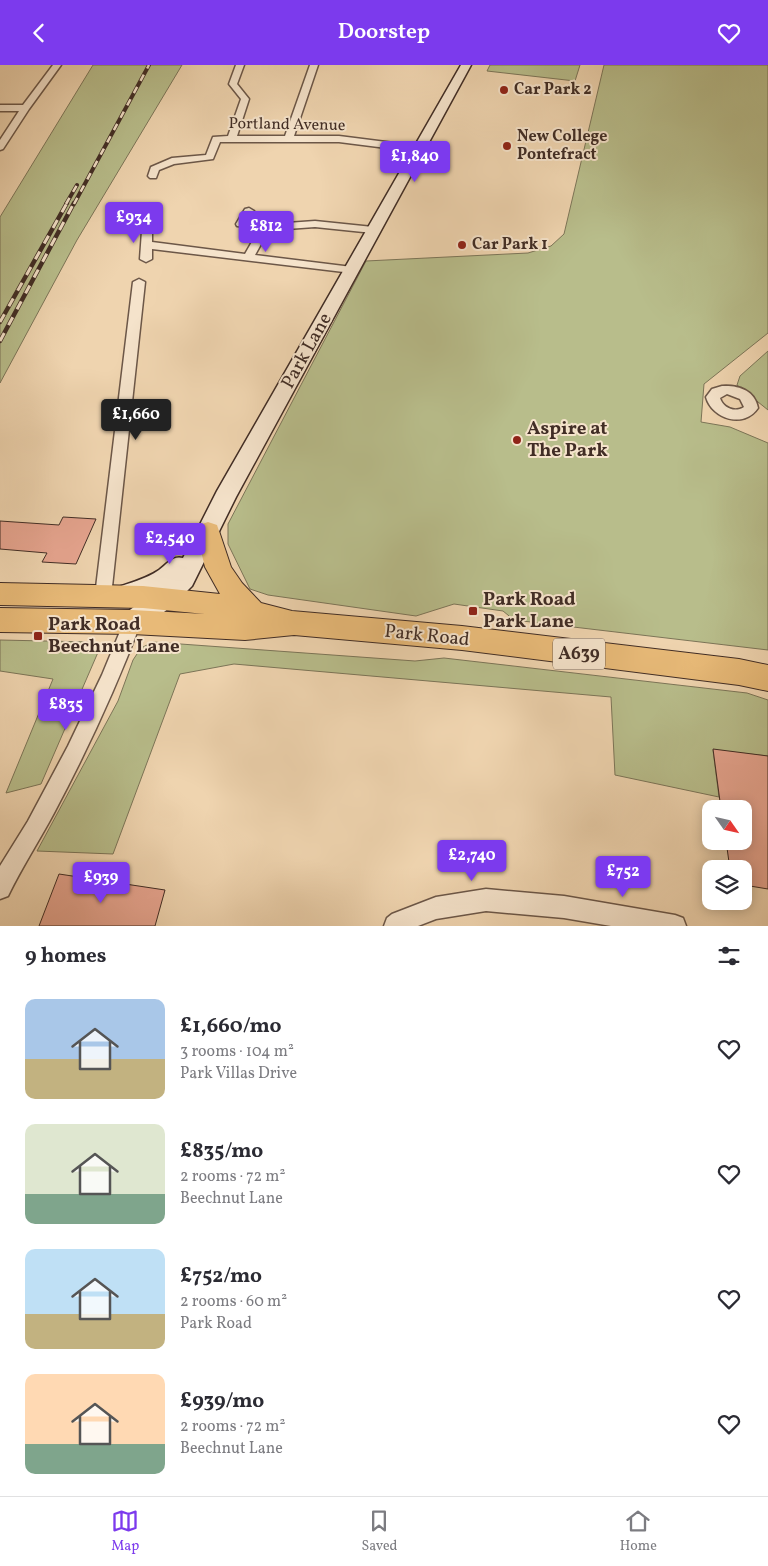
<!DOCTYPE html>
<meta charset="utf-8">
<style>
:root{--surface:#fff;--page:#f7f7f7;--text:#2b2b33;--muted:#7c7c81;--line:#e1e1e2;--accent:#7c3aed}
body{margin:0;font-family:Vollkorn,serif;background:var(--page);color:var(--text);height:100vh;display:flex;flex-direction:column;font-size:19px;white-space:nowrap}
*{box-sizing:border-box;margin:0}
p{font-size:16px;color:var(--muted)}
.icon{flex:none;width:28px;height:28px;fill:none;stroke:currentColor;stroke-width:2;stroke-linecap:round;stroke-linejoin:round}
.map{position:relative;height:861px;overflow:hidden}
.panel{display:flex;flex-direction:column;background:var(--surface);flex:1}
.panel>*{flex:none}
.needle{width:32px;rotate:124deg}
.buttons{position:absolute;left:702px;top:735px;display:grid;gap:10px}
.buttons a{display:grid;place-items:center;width:50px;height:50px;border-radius:10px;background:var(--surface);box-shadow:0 2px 12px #0003;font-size:25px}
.price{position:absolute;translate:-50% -42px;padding:0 11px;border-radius:5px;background:var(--accent);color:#fff;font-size:16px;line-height:32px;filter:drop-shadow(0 1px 2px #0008)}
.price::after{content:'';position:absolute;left:50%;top:30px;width:15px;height:11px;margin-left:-8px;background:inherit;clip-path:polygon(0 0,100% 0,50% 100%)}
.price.current{background:#222;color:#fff}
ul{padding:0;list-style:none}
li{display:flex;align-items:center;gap:15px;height:125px;padding:0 25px}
li span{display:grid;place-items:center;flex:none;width:140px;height:100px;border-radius:10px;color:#555}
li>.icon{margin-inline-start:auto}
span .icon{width:60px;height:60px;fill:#fffc;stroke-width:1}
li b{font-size:21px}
h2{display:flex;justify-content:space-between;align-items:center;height:60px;padding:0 25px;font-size:21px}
header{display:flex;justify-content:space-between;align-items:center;height:65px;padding:0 25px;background:var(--accent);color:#fff;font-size:22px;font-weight:600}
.tab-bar{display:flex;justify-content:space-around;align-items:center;height:70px;border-top:1px solid var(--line);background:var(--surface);font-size:14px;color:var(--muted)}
.tab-bar a{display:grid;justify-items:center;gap:2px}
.tab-bar .current{color:var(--accent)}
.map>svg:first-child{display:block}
.green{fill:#b8bd8b;stroke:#7c7558}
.building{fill:#e7a590;stroke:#412d25}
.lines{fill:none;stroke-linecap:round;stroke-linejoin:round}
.minor-casing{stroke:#6c5748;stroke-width:3}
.secondary-casing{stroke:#412d25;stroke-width:3}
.primary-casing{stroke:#412d25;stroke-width:2}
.minor{fill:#f5e3cb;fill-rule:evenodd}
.secondary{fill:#f5e3cb;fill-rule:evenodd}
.primary{fill:#e8ba78;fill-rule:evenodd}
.rail-far1-casing{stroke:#412d25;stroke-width:4}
.rail-casing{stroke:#412d25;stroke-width:4.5}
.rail-far1{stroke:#f5e3cb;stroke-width:2.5;stroke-dasharray:7;stroke-linecap:butt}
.rail{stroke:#f5e3cb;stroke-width:3;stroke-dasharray:9;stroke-linecap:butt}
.poi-dot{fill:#8f2418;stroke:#f5e3cb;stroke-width:2}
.labels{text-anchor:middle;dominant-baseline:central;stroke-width:4;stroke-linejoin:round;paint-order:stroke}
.far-poi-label{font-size:16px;font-weight:bold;fill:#412d25;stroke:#f5e3cb;text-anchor:start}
.far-street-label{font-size:16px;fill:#412d25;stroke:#f5e3cb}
.shield{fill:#f5e3cb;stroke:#776457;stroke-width:1}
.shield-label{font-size:18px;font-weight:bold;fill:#412d25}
.street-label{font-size:19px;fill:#412d25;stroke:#f5e3cb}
.poi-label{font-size:19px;font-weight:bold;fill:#412d25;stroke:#f5e3cb;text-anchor:start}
</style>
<header><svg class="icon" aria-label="back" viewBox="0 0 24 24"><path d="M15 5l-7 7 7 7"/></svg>Doorstep<svg class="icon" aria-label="heart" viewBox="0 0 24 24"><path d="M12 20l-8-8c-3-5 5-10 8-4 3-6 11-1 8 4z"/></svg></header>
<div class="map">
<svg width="768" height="861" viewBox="0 0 768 861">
<rect width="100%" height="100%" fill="#efd4af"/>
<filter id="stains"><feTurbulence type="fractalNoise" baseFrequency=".004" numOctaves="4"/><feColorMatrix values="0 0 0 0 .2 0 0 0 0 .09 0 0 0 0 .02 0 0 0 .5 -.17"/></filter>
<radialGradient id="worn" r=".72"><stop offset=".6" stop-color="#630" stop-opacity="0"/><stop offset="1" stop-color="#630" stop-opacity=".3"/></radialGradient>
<path class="green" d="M93 0H182L77 175 0 318V152Z
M490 0H580L575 16 487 6Z
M604 0H768V268L704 319 701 357 730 362 768 378V585L514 555 503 546 454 539 416 551 268 530 250 524 228 479V459L366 196 528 188 551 181 564 169Z
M768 286V345L737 320 740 311Z
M0 575 91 577 99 585 41 719 6 728 53 614 0 606Z
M153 577 415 596 444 593 747 628 768 635V691L713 685 719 732 615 710 611 632 234 599 180 609 113 789 37 786 118 636 133 595 141 583Z"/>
<path class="building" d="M63 452 96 454 76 499 42 497 47 488 0 484V456L59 460Z
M713 684 768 691V824L744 820V804H730L726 776H744V744H721Z
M59 809 165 825 155 861H39Z"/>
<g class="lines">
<g class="minor-casing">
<path id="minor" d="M53 0H61L29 44 3 84 0 85V75L19 46H0V40H23Z
M236 0H244L237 19 249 34 237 71H285L310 0H318L294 71H339L418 81 423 84 418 87 339 77H220L213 94 174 99 159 105 156 113H150L148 111 151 102 172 93 206 90 213 72 228 71 241 34 229 19Z
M249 143 254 146 248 157 273 159 315 156 373 162 378 165 373 168 315 162 273 165 237 161 236 159 245 144Z
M147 163 152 166V177L245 189 257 168 261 167 266 170 255 190 352 202 358 205 352 208 152 184V194L146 197 140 194 142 166Z
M139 214 145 217 111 531 109 536 103 538 97 536 95 531 133 217Z
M722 321C738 320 755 325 758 343 744 364 712 354 706 332L712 324ZM727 329 740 334 744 342C735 348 723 343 720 333Z
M132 550 138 552 141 557C116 623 87 686 54 748 39 776 22 802 8 831L0 834V801L28 756 68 681 102 610 126 552Z
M486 824 564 831 675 850 683 853 686 861H611L564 853 486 846 436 854 418 861H384L387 853 392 849 436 832Z"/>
</g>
<g class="secondary-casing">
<path id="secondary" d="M461 0H471L236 432 192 521 172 541 141 564 132 567 123 564 120 557 123 550 149 531 123 540 115 537 111 530 115 523C130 518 146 514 159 505 167 499 173 490 183 493L217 426Z"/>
</g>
<g class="primary-casing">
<path id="primary" d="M208 457 217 460 231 502 242 518 261 538 292 546 462 561 739 594 768 600V626L739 620 462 585 294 570 245 575 132 569 0 567V543L132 545 205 549 143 543 0 540V518L143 521 220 529 205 502 196 467 199 460Z"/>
</g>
<use href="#minor" class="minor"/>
<use href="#secondary" class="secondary"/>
<use href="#primary" class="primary"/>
<g class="rail-far1-casing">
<path id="rail-far1" d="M66 139 77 120
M74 139 149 0"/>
</g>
<g class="rail-casing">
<path id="rail" d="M0 257 67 138
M0 276 74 138"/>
</g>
<use href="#rail-far1" class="rail-far1"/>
<use href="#rail" class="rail"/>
</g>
<g class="poi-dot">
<circle cx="504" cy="25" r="5"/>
<circle cx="507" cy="81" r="5"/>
<circle cx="462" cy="180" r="5"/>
<circle cx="517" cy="375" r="5"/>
<rect x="468" y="541" width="10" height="10" rx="2.5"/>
<rect x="33" y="566" width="10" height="10" rx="2.5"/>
</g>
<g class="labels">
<g class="far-poi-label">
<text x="514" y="25">Car Park 2</text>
<text x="517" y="72">New College<tspan x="517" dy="18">Pontefract</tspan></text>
<text x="472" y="180">Car Park 1</text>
</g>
<g class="far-street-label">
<text transform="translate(287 60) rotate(1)">Portland Avenue</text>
</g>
<rect class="shield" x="553" y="573.5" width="52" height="31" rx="4"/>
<g class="shield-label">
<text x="579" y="589">A639</text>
</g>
<g class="street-label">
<text transform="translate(307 286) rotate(-61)">Park Lane</text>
<text transform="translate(427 571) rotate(6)">Park Road</text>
</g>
<g class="poi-label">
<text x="527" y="364">Aspire at<tspan x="527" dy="22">The Park</tspan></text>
<text x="483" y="535">Park Road<tspan x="483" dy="22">Park Lane</tspan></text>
<text x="48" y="560">Park Road<tspan x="48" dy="22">Beechnut Lane</tspan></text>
</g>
</g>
<rect width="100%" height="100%" filter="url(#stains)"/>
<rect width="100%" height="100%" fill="url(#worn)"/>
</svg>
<div class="buttons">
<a><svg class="needle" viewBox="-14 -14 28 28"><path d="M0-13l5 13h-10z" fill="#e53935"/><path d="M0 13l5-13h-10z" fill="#7c7c81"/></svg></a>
<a><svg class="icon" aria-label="layers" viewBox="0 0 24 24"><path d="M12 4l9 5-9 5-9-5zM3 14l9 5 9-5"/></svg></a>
</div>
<b class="price" style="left:415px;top:118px">£1,840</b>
<b class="price" style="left:134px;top:179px">£934</b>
<b class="price" style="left:266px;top:188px">£812</b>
<b class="price current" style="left:136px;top:376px">£1,660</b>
<b class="price" style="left:170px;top:500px">£2,540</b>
<b class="price" style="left:66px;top:666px">£835</b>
<b class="price" style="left:472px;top:817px">£2,740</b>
<b class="price" style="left:623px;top:833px">£752</b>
<b class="price" style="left:101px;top:839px">£939</b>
</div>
<section class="panel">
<h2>9 homes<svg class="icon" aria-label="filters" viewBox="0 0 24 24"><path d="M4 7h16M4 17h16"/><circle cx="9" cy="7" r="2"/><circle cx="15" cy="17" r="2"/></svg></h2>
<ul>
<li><span style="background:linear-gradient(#a9c7e8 60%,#c2b280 0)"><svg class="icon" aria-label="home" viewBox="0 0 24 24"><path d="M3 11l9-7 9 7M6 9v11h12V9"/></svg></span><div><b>£1,660/mo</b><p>3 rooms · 104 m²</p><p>Park Villas Drive</p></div><svg class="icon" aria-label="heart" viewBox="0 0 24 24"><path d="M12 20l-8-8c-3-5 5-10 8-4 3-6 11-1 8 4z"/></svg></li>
<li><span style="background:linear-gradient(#dfe7d0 70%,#7fa58c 0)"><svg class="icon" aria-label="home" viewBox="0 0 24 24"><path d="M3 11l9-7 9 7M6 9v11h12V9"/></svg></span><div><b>£835/mo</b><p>2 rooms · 72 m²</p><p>Beechnut Lane</p></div><svg class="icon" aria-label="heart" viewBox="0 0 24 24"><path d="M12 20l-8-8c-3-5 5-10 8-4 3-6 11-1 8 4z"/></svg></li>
<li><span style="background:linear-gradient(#bfe0f5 65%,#c2b280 0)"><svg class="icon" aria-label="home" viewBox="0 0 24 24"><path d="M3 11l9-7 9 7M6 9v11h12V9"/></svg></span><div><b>£752/mo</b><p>2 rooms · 60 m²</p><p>Park Road</p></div><svg class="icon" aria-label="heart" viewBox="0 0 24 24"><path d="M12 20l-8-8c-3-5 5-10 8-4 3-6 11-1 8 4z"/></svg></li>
<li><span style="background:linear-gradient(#ffd9b3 70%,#7fa58c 0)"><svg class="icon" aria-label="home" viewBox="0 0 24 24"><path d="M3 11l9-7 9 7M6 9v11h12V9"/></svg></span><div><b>£939/mo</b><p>2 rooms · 72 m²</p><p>Beechnut Lane</p></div><svg class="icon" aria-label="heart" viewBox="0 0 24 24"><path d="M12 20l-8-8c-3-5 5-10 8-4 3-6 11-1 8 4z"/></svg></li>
</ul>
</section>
<nav class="tab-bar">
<a class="current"><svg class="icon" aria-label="map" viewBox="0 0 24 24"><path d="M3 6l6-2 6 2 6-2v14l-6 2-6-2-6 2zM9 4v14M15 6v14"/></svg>Map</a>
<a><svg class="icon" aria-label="saved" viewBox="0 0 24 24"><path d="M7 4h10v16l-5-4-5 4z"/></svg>Saved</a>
<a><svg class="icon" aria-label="home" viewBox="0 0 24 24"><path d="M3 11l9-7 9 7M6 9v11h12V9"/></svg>Home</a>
</nav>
